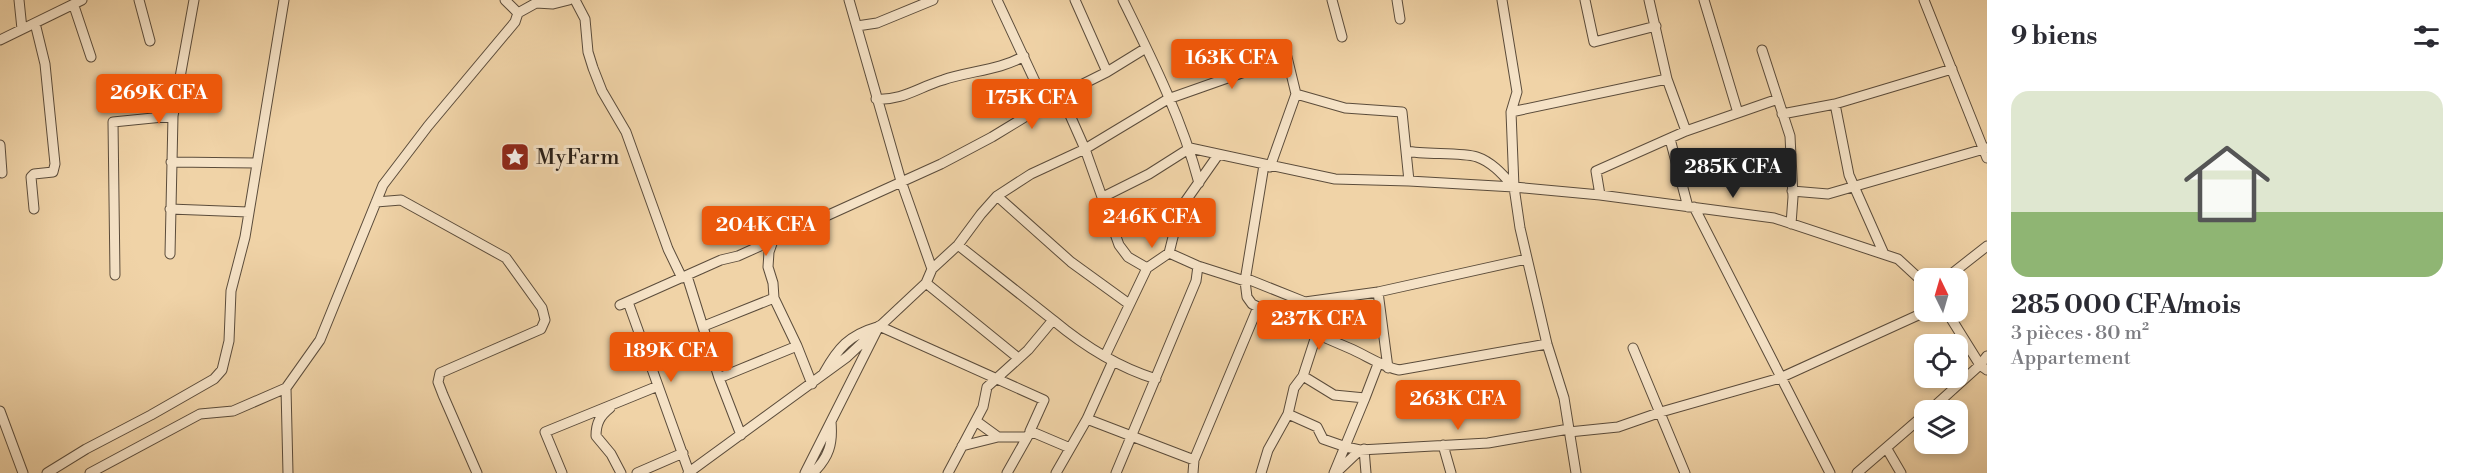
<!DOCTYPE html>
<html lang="fr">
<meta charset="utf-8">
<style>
:root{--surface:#fff;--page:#f7f7f7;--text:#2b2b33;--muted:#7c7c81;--line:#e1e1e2;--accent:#ea580c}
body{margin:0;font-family:"Libre Bodoni",serif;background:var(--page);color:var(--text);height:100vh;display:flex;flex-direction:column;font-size:22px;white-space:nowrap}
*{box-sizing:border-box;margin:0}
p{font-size:20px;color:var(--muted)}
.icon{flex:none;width:33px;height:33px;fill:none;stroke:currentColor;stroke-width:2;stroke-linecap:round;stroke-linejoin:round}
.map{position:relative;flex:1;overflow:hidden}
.side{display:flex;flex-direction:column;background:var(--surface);width:480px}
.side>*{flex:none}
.needle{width:39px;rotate:355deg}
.fabs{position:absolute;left:1914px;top:268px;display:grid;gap:12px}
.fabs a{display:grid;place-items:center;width:54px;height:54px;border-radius:12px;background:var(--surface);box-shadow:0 3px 9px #0003;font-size:30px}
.price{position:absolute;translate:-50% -51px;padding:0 14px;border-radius:6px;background:var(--accent);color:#fff;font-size:20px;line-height:39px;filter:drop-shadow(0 2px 3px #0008)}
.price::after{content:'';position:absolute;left:50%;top:36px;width:18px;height:14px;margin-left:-9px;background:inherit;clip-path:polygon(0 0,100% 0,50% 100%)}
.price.selected{background:#222;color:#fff}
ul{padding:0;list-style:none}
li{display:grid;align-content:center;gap:12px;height:318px;padding:0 24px}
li+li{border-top:2px solid var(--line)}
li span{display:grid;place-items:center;height:186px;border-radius:18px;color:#555}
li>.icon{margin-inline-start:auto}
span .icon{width:108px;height:108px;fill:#fffc;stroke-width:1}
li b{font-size:26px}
h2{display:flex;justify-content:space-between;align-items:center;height:72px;padding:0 24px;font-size:26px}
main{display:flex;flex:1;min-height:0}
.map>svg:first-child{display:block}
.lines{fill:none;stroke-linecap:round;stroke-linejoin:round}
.street-casing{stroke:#5b4c3b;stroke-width:11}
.street{stroke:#f5e2c6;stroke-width:9}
.labels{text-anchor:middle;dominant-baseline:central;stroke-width:6;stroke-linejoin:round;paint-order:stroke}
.poi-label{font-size:22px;fill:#291f17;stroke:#f5e2c6;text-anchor:start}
</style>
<main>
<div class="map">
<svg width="1987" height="473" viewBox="0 0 1987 473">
<rect width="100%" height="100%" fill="#f0d3a7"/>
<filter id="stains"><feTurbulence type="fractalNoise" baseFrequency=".00333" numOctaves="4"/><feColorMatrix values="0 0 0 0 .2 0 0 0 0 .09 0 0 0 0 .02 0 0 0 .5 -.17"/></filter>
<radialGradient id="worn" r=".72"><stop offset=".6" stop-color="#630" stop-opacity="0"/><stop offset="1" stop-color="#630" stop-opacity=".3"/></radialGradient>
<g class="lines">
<g class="street-casing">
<path id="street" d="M19 0 22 29
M139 0 150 41
M505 0 518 13
M575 0 585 19 588 52 593 68 602 91 626 132 668 249 682 278
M849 0 901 181 932 269
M997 0 1046 105
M1075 0 1107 72
M1123 0C1152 59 1182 119 1199 183
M1332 0 1342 37
M1397 0 1400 19
M1502 0 1517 92 1511 112 1514 187 1520 228 1547 344 1564 398 1576 473
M1585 0 1594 42 1656 26
M1649 0 1667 79 1686 131
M1704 0 1738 113
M1924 0 1987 158
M74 6 91 57
M857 26 877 23 933 0
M0 40 82 0
M1762 50 1790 136 1793 197 1791 224
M1061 95 1085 149 1119 245 1128 257 1147 268
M876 99C902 101 919 87 943 80 969 71 1001 70 1024 56
M1835 104 1849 175 1884 254
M1511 112 1667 79
M1782 114 1835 104 1952 69
M1670 139 1688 207
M0 145 2 173
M1406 151C1426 155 1461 152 1477 157 1492 162 1503 175 1514 187
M171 162 256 163
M1264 165 1245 281 1247 297 1252 304C1284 320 1316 334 1349 348 1366 355 1380 366 1399 370L1547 344
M1270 167 1296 94
M1792 191 1828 194 1987 148
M1600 195 1596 171 1686 131 1778 99
M997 196 1071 262 1129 304
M1103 197 1149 174 1190 148 1335 179 1409 181
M376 202 401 200 506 258 542 308 545 320 541 329 440 373 438 382 443 395 477 473
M1694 207 1830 473
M34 209 31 177 34 174 53 172 55 164 45 64 35 23
M170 209 248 212
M774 238 769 252 768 267 773 283 774 298 797 346 812 384
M958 245 1053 320
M1169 253 1198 266 1245 281
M170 254 173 116 194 0
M115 275 113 122 173 116
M687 276 719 378 741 435
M1245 278 1305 302 1378 292 1527 259
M1945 279 1987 246
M926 283 1017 357
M1378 292 1388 368
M628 302 689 472
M620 305 721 260 738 256 941 164 992 137 1061 95 1107 72 1146 48
M1947 312 1980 365 1987 370
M704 326 774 298
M1633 348 1685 473
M1105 356 1147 268 1169 253 1180 209 1218 155
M824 373C838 348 849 335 877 327
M1303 376 1334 395 1365 398 1378 364
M719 378 797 346
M610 408C600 416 596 423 596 436L611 454 621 473
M0 411 23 473
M1929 411 1980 365 1987 356
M1288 414 1317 427 1323 439 1346 447 1360 450 1488 443 1569 429
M1087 419 1194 460
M976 421 998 437H1027
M1569 432 1618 427 1661 412 1780 378 1925 312
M1443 445 1451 473
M962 446 998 437
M1364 449 1366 473
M1887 449 1901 473
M1340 469 1360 450
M47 473 86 449 151 415 214 379 222 370 229 341 231 291 245 237 284 0
M90 473 200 414 233 411 286 388
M288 473 286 388 320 340 383 185 428 126 515 22 518 13 536 3 553 4 569 0
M562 473 545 432 658 386
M637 473 683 453
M688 473 847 357 926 283 932 269 958 245 981 214 997 196 1031 174 1085 149 1168 99 1287 57 1296 94 1345 108 1402 112 1409 181 1514 187 1600 195 1774 218 1898 259 1924 283
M805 473 879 326 1044 400 1030 431 1070 448
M813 473C829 457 833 444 831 422
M948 473 983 407 987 387 1028 350 1053 320C1084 346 1117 367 1156 379
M1007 473 1029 434
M1056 473 1087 419 1113 361
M1116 473 1196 281 1198 266
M1193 473 1194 460 1258 307
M1261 473 1268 450 1288 414 1294 388 1303 376 1316 336
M1334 473 1365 398
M1857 473 1924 415"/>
</g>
<use href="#street" class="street"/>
</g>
<defs>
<g id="sight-square" transform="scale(1.5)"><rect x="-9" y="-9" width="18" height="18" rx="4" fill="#8f2418" stroke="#f5e2c6"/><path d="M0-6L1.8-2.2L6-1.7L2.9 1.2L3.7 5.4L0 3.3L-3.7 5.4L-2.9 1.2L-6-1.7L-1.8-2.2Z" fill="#fff"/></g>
</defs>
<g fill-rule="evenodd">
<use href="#sight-square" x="515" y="157"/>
</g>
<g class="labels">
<g class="poi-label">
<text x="536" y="157">MyFarm</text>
</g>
</g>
<rect width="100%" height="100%" filter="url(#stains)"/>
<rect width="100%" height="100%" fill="url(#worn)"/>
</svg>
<div class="fabs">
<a><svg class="needle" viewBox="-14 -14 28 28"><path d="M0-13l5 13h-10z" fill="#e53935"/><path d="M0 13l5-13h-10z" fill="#7c7c81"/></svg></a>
<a><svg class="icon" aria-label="locate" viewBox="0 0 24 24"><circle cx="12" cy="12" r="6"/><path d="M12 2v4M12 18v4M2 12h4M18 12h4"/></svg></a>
<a><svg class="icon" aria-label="layers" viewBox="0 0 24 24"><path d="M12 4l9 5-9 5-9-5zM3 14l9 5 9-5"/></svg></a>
</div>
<b class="price" style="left:1232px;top:90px">163K CFA</b>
<b class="price" style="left:159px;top:125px">269K CFA</b>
<b class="price" style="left:1032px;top:130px">175K CFA</b>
<b class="price selected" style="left:1733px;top:199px">285K CFA</b>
<b class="price" style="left:1152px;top:249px">246K CFA</b>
<b class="price" style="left:766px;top:257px">204K CFA</b>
<b class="price" style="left:1319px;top:351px">237K CFA</b>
<b class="price" style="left:671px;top:383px">189K CFA</b>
<b class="price" style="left:1458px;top:431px">263K CFA</b>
</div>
<section class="side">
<h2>9 biens<svg class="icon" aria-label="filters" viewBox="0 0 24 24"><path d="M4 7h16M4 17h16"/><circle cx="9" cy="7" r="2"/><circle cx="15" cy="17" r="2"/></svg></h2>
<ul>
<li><span style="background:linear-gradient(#dfe7d0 65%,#8fb573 0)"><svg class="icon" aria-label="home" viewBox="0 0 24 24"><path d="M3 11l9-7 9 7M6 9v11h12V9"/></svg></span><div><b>285 000 CFA/mois</b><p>3 pièces · 80 m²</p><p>Appartement</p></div></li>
</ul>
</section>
</main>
